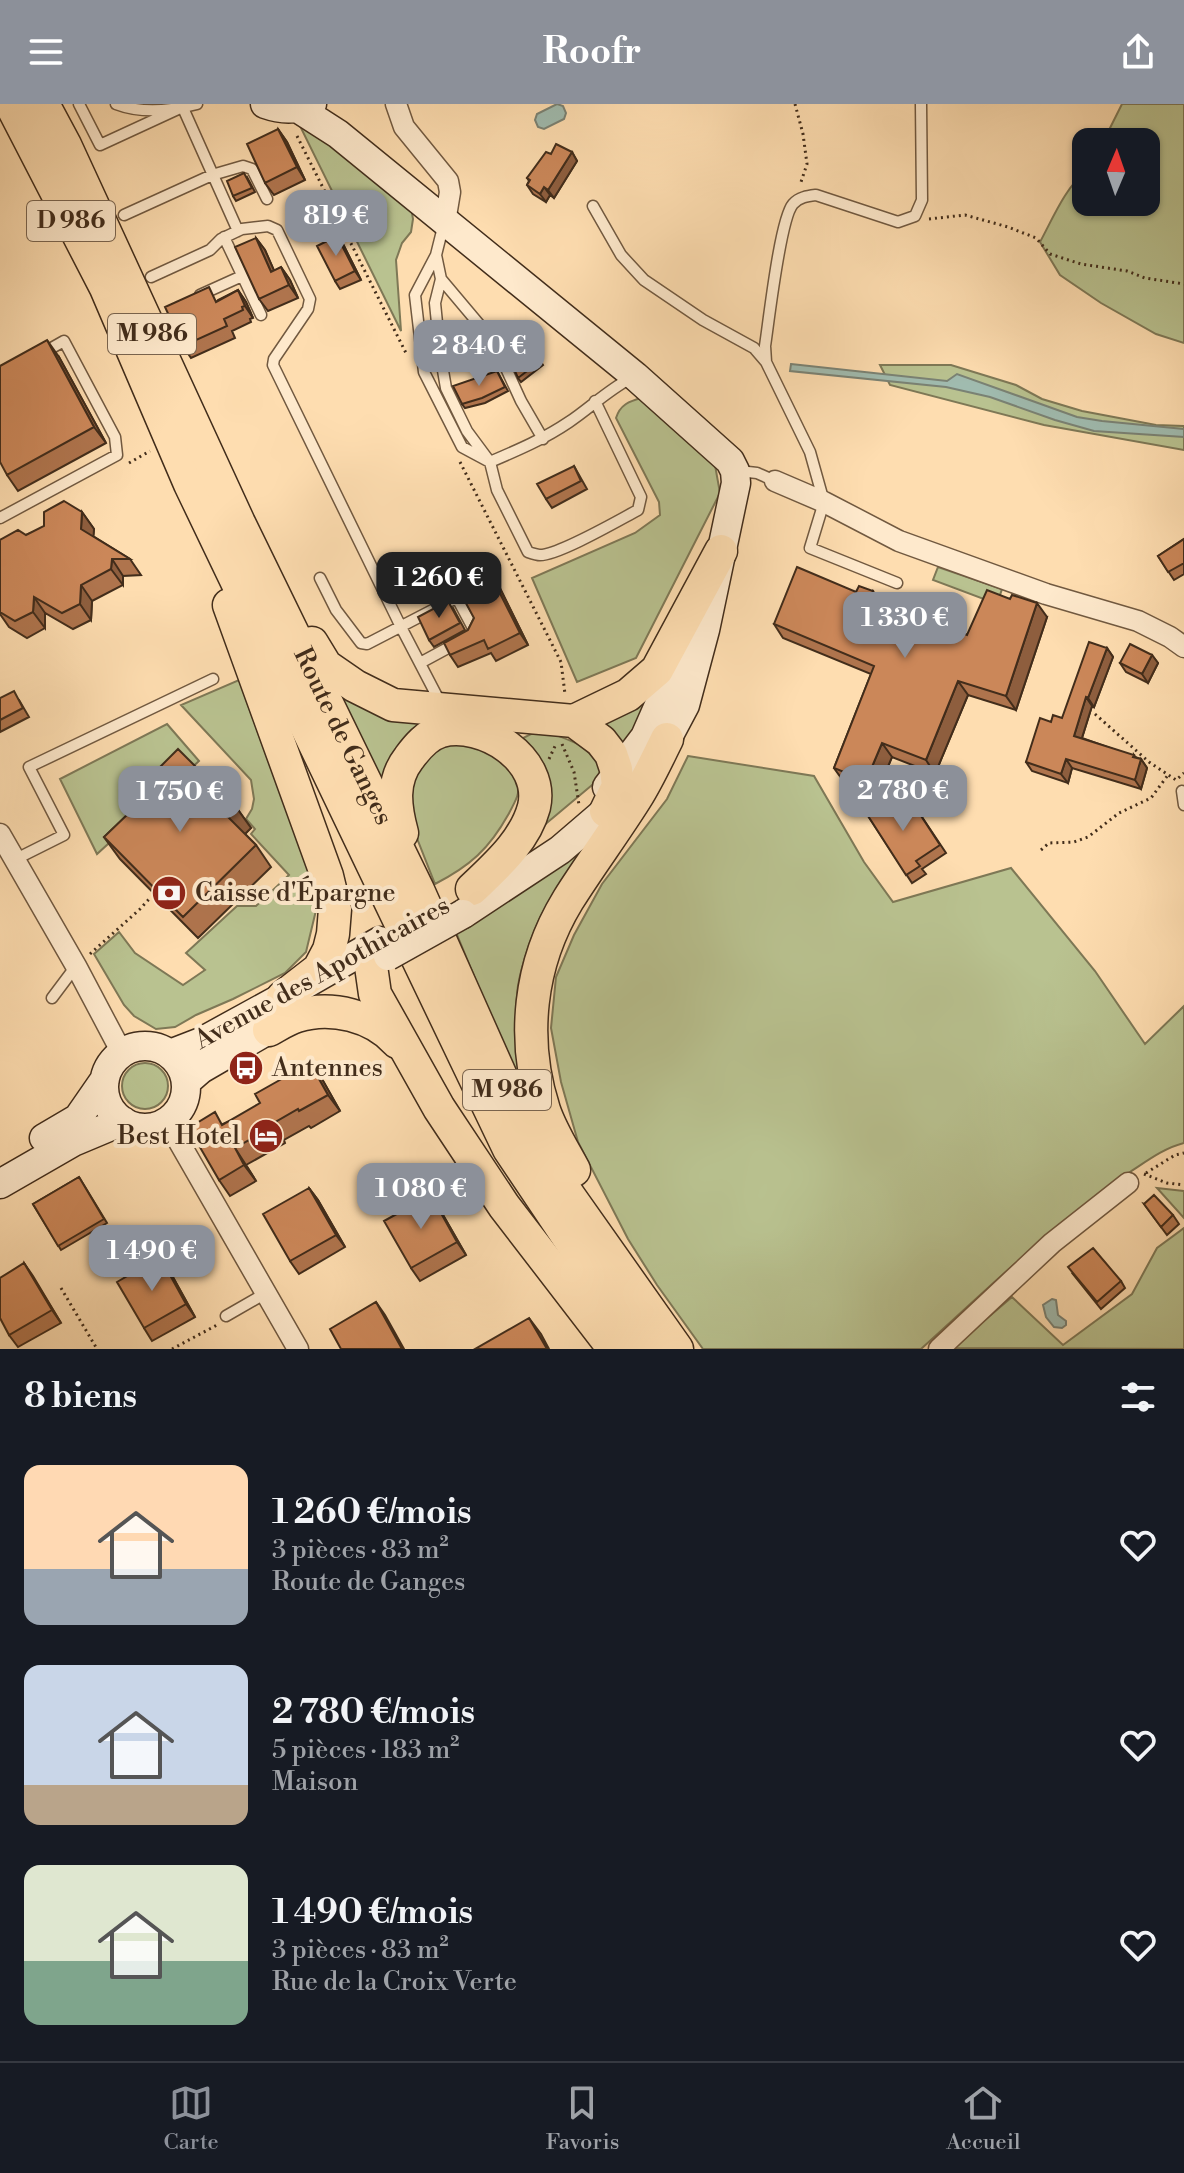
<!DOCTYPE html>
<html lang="fr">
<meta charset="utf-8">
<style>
:root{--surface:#171b24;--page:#242831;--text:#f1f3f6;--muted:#9ea1a6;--line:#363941;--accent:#8c9099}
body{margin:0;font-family:"Libre Bodoni",serif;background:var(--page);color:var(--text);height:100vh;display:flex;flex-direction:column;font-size:30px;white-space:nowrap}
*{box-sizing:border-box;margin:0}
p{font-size:26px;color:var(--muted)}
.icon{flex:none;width:44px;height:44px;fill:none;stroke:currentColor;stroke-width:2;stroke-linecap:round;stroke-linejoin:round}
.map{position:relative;height:1245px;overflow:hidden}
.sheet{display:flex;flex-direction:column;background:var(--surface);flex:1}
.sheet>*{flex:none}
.needle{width:52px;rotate:2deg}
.buttons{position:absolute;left:1072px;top:24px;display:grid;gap:16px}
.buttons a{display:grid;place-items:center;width:88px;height:88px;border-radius:16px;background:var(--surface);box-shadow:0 2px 6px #0004;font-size:40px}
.price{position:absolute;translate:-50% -68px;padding:0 18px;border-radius:16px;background:var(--accent);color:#fff;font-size:26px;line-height:52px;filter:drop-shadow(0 2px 4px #0008)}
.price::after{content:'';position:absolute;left:50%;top:48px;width:24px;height:18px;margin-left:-12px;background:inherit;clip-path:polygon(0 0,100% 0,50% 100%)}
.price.on{background:#222;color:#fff}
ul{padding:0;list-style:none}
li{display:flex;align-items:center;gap:24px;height:200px;padding:0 24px}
li span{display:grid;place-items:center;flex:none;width:224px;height:160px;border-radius:16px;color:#555}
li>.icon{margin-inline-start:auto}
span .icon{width:96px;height:96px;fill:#fffc;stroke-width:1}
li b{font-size:34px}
h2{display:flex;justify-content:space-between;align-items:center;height:96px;padding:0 24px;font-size:34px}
header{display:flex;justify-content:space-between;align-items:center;height:104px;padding:0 24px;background:var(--accent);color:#fff;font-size:36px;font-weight:700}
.dock{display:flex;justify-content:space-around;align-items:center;height:112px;border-top:2px solid var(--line);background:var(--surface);font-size:22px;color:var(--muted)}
.dock a{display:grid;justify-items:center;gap:4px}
.dock .on{color:var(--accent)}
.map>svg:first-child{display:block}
.green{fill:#b9c290;stroke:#7e7856;stroke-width:2}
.water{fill:#a0bbaf;stroke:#7a8274;stroke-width:2}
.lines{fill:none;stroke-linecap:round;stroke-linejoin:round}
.lane-casing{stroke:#715940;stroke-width:13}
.street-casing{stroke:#715940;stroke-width:23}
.secondary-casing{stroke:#422d1b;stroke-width:31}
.primary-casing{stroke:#422d1b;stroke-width:35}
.path{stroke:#422d1b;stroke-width:3;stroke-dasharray:2 4;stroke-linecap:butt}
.lane{stroke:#fee9cc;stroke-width:10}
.street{stroke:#fee9cc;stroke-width:20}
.secondary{stroke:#fee9cc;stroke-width:28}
.primary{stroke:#feddb0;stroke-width:32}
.secondary-bridge-casing{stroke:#422d1b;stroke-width:31;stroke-linecap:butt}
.secondary-bridge{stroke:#fee9cc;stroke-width:28}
.wall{fill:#af744d;stroke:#422d1b;stroke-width:2}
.shaded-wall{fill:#8e5e3e;stroke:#422d1b;stroke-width:2}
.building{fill:#cb8759;stroke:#422d1b;stroke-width:2}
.labels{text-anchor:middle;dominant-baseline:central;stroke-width:8;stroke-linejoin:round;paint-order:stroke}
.shield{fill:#fee9cc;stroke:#7a6550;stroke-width:2}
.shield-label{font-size:24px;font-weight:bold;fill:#422d1b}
.street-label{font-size:26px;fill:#422d1b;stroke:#fee9cc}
.poi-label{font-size:26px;fill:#422d1b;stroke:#fee9cc;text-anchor:start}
</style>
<header><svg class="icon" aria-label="menu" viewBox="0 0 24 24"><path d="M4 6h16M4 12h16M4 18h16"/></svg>Roofr<svg class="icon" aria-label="share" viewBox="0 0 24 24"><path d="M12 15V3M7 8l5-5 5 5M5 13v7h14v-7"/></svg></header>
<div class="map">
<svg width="1184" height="1245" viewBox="0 0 1184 1245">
<rect width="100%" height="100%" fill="#feddb0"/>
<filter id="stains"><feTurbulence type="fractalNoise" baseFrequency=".0025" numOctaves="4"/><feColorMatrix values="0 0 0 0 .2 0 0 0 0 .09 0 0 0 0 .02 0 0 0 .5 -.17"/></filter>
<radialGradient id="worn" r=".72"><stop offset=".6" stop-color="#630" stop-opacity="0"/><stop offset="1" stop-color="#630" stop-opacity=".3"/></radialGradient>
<path class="green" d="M1122 0H1184V239L1156 230 1101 199 1060 171 1040 138C1053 114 1065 84 1086 67V98H1146V38H1107V30Z
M300 22 310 24 411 103 413 115 411 128 402 139 396 156 401 227Z
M880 261H951L1016 281 1042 295 1082 307 1156 321 1184 322V346L1044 321 890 281Z
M642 294 715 361 720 389 636 554 577 578 532 474 635 429 660 411 659 398 616 314C620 301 629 297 642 294Z
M938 463 1002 485 997 500 933 476Z
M239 576 307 763 318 798 306 848 285 869 233 895 196 911 175 923 156 925 134 912 124 901 94 850 119 828 135 849 183 881 205 866 186 849 237 802H256L289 771 251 730 255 725 246 715 252 705 254 695 251 676 181 601Z
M333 583 443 616 384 697Z
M646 593 648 610 623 642 602 619Z
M167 620 199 657 97 750 60 675Z
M539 626C571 636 589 639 604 671L542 723 521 635Z
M450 638 482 641 520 675C520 690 515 698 508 711 489 745 470 762 435 780L409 714 405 689 432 647Z
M688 652 814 672 864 758 893 798 1011 764 1095 867 1145 940 1184 902V1039C1164 1044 1147 1057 1130 1068 1054 1119 989 1184 921 1245H703L657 1181 628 1135 578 1038 561 978 551 924 556 873 574 831 602 780 667 695Z
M583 746C573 772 551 790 540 814 531 833 518 870 517 891 513 929 524 970 530 1008L455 826Z
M122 982a23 23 0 1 1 46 0a23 23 0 1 1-46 0Z
M1157 1084 1184 1087V1114Z
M1184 1124V1245L952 1244 1012 1193 1063 1241 1132 1190 1157 1144Z"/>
<path class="water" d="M557 0 563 2 566 9 564 15 544 25 538 23 535 16 537 10Z
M791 260 947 277 957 270 1077 313 1102 317 1184 325V333L1094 327 1055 316 990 293 946 283 790 267Z
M1052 1195 1056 1196 1058 1211 1066 1217V1221L1062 1224 1054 1223 1046 1213 1043 1201Z"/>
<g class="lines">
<g class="lane-casing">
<path id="lane" d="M79 0 100 41 178 5
M116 0C142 10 170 7 197 0
M183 4 238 127
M593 102 621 151 644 176 703 216 754 244 766 258 810 348 824 398 810 444 897 479
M124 111 212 71 243 62 252 65 267 95
M444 119 436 151 415 191 424 268 462 343 490 358C518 346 544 335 569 318 590 304 608 286 631 274
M224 133 261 211
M436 151 441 175 435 199 440 249 446 284 467 327 490 358 497 386 528 448C531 449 538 451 540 451 559 451 619 416 638 406L641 393 595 297
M151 173 210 146 221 135 242 125 268 122 277 126 310 195 308 205 274 255 273 261 402 525 440 598
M441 175 494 238 521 297 543 335
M200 191 242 172
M766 258 765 242C769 216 780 115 793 100 799 93 808 92 816 91L898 118 915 112 922 96 921 0
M739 367 757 369 775 377
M0 414 117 351 115 333 64 237 41 250
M320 474 336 506 361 539 367 540 452 496H458L474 526 471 532
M420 559 457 539
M1182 687 1184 701
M16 755 64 731 29 663 213 575
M52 894 76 862
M226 1212 266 1189"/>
</g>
<g class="street-casing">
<path id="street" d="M396 0 404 23 448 77 450 88 445 118
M775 377 824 398 899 437 1046 490 1138 517 1170 533 1184 543
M0 730 76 862 122 949
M167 1017 298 1245
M939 1245 1052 1139 1128 1079"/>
</g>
<g class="secondary-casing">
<path id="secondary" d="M265 0C282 6 295 6 312 0
M299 5 338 30 635 272 730 357 735 367 736 379 705 526 685 601 667 635 653 654
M607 683 645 633 685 542
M463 810 560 746 623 692
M104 983a41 41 0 1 1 82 0a41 41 0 1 1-82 0Z
M170 950 201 938 283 893 380 837
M186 978 201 965 287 915
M44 1034 78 1014 105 975
M0 1080 73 1038 123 1017"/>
</g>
<g class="primary-casing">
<g id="primary">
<path d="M11 0 106 184 190 380 509 1045 643 1245"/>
<path id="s1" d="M43 0 65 41 239 419 418 786 520 1015 569 1092 677 1245"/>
<path d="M229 501 327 772 335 805 333 830 329 846 319 865 283 893"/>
<path d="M312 539 326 562 355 582 393 601 574 617 601 637 611 650 616 665 618 682 606 707"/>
<path d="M574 617 628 591 657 566 721 447"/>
<path d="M402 729C395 703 391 677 409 654 417 643 427 631 441 627 483 616 545 655 534 703 525 737 496 762 472 785"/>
<path d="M371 862 375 890 439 1004 504 1102 614 1245"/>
<path d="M269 926C278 921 287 915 297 912 331 901 374 912 397 938"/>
<path d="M574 1066C564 1047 551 1027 544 1006 521 935 529 860 568 796 590 761 614 729 636 694 648 675 657 655 667 635"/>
</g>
</g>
<path class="path" d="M795 0 803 30 807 60 800 81
M297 32 407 251
M929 115 965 111 1008 123 1036 134 1050 150 1081 160 1127 167 1145 174 1184 180
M460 358 561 558 565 590
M129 359 150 347
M1095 610 1149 658 1176 676 1184 669
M562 640 574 668 579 701
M549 655 556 640
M1041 746 1049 739 1074 738 1088 733 1119 709 1151 694 1168 671
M90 850 140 805 151 793
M1146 1069 1175 1051 1184 1049
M1144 1070 1167 1079 1184 1081
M61 1184 97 1245
M172 1245 217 1221"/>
<use href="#lane" class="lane"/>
<use href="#street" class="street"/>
<use href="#secondary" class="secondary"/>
<use href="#primary" class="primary"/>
<g class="secondary-bridge-casing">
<path id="secondary-bridge" d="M388 852 463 810"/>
</g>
<use href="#secondary-bridge" class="secondary-bridge"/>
</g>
<path class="wall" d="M278 25 287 38 305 76 274 91 265 79Z
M572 48 577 57 554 94 550 91 546 98 533 90 527 81 529 77 527 74 551 50Z
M247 73 255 88 236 97 233 92Z
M256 134 265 146 274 167 281 163 290 176 298 194 268 207 259 195Z
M343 140 361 176 340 185 335 177Z
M238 186 246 198 253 214 250 215 251 218 232 227 235 234 191 254 183 242 218 196Z
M529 239 543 261 521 278 518 274Z
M59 253 106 339 18 387 7 371Z
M497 267 508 287 485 299 465 304 462 300Z
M574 362 587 385 552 404 546 395Z
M82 408 94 425 93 432 130 455 141 471 123 472V481L92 497 91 516 73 525 45 509V524L27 534 9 523 0 510V436L26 431Z
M1184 435V470L1174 476 1158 452Z
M490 464 528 541 496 557 491 549 458 563 450 551 468 526 474 514Z
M880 498 898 506 967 531 1047 513 1016 606 968 591 935 670 892 653 876 691 844 678 834 664 871 570 783 534 774 520Z
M453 504 465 526 434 543 429 536Z
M1107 544 1113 553 1094 603 1092 602 1082 634 1141 655 1147 664 1141 685 1072 664 1068 679 1032 667 1026 658 1051 618 1062 614Z
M1152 551 1158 559 1148 579 1126 568 1120 559Z
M0 594 19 596 29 613 0 628Z
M910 695 946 749 922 765 926 770 912 779 863 704 887 710Z
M121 702 236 703 251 724 245 730 256 741 271 763 198 834 120 755 104 733 127 711Z
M322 975 340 1007 311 1024 309 1022 284 1036 285 1039 246 1061 256 1077 230 1092 219 1076 223 1020Z
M79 1073 107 1119 61 1146 33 1100Z
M309 1084 318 1096 345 1143 299 1170 290 1157Z
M431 1091 439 1104 466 1151 420 1177 411 1164Z
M1144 1100 1173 1111 1179 1120 1167 1131Z
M160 1153 169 1166 195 1213 152 1237 144 1224Z
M24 1159 61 1219 18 1243 9 1231Z
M1073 1170 1121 1177 1125 1184 1101 1205Z"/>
<path class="shaded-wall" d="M278 25 287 38 305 76 297 63Z
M572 48 577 57 554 94 548 86Z
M544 83 550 91 546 98 540 90Z
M337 132 343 140 361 176 355 167Z
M256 134 265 146 280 180 271 168Z
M281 163 290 176 298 194 289 181Z
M238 186 246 198 253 214 245 202Z
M47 236 59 253 106 339 94 323Z
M82 408 94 425 93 441 81 425Z
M481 452 490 464 528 541 520 529Z
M112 455 123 472V481L111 465Z
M81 481 92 497 91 516 80 500Z
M873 487 882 501 871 493Z
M34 493 45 509V524L33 508Z
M1037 499 1047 513 1016 606 1006 592Z
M1107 544 1113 553 1094 603 1088 594Z
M1152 551 1158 559 1148 579 1142 570Z
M958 577 968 591 935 670 926 656Z
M1086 593 1092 602 1080 640 1074 632Z
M882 639 892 653 876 691 866 677Z
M1134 651 1140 659 1141 655 1147 664 1141 685 1135 676Z
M1066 655 1072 664 1068 679 1061 670Z
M236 703 251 724 242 733 227 712Z
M310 959 322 975 340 1007 328 991Z
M235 1044 246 1061 256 1077 244 1061Z
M309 1084 318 1096 345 1143 336 1131Z
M431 1091 439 1104 466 1151 457 1138Z
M160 1153 169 1166 195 1213 186 1200Z
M24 1159 33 1172 61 1219 52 1206Z
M376 1198 385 1211 404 1245H402Z
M529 1214 541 1230 549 1245H547Z"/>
<path class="building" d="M278 25 297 63 265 79 247 40Z
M556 40 572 48 548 86 544 83 540 90 527 81 530 76 527 74 546 48 551 50Z
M244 69 252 84 233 92 227 77Z
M337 132 355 167 335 177 317 142Z
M256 134 271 168 281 163 289 181 259 195 235 143Z
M209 183 216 198 238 186 245 202 242 203 243 206 224 215 227 222 183 242 165 203Z
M47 236 94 323 7 371 0 358V262Z
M529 239 540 257 518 274 511 258Z
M497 267 505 283 482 294 462 300 453 282Z
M574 362 581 377 546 395 537 380Z
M64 397 82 408 81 425 130 455H112L111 465 81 481 80 500 62 509 34 493 33 508 15 517 0 508V436L18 426 26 431 44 422V408Z
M1184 435V459L1168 468 1158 452Z
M481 452 520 529 488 545 484 536 450 551 444 539 468 526 474 514 449 468Z
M797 463 856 488 859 482 873 487 871 493 898 506 899 504 967 531 987 486 1010 495 1012 491 1037 499 1006 592 958 577 926 656 882 639 866 677 834 664 874 562 774 520Z
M448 497 460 519 429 536 418 513Z
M1089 538 1107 544 1088 594 1086 593 1074 632 1134 651 1133 653 1141 655 1135 676 1066 655 1061 670 1026 658 1040 614 1051 618 1053 611 1062 614Z
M1130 540 1152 551 1142 570 1120 559Z
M14 587 23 604 0 616V594Z
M178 645 236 703 227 712 256 741 183 813 104 733 128 710 121 702Z
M877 695 886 710 910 695 940 741 916 757 920 762 906 771 863 704Z
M310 959 328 991 299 1007 298 1005 272 1020 274 1022 235 1044 244 1061 219 1076 194 1033 192 1022 215 1008 222 1021 260 999 255 990Z
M79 1073 104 1115 58 1142 33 1100Z
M309 1084 336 1131 290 1157 263 1110Z
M431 1091 457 1138 411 1164 384 1117Z
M1154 1091 1173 1111 1161 1123 1144 1100Z
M1093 1144 1121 1177 1097 1198 1068 1163Z
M160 1153 186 1200 144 1224 117 1178Z
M24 1159 52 1206 9 1231 0 1214V1174Z
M376 1198 402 1245H341L330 1225Z
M529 1214 547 1245H475Z"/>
<defs>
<g id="bank-disc" transform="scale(1.8)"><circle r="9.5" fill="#8f2418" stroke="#fee9cc"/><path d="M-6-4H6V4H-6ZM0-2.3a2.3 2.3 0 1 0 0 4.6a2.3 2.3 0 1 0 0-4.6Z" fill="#fff"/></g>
<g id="bus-disc" transform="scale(1.8)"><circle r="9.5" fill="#8f2418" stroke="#fee9cc"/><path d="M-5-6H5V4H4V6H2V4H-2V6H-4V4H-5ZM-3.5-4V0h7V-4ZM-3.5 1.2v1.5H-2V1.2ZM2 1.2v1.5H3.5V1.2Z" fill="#fff"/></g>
<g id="hotel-disc" transform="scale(1.8)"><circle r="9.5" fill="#8f2418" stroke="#fee9cc"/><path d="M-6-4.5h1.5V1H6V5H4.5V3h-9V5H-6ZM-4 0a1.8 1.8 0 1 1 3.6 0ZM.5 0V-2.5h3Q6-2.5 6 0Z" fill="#fff"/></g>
</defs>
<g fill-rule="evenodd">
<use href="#bank-disc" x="169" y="789"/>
<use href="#bus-disc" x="246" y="964"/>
<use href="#hotel-disc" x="266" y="1032"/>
</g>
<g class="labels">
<g class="shield">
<rect x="27" y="97" width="88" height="40" rx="6"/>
<rect x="108" y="210" width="88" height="40" rx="6"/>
<rect x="463" y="966" width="88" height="40" rx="6"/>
</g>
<g class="shield-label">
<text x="71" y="117">D 986</text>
<text x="152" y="230">M 986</text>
<text x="507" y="986">M 986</text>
</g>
<g class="street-label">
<text stroke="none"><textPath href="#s1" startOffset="700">Route de Ganges</textPath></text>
<text transform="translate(322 869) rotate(-29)">Avenue des Apothicaires</text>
</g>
<g class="poi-label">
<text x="195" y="789">Caisse d'Épargne</text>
<text x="272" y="964">Antennes</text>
<text x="240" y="1032" text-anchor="end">Best Hotel</text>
</g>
</g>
<rect width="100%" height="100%" filter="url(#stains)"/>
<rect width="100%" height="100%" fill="url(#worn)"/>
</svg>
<div class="buttons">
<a><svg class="needle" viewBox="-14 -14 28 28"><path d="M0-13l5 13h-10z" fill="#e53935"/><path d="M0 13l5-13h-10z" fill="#9ea1a6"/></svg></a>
</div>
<b class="price" style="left:336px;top:154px">819 €</b>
<b class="price" style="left:479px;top:284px">2 840 €</b>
<b class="price on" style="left:439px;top:516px">1 260 €</b>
<b class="price" style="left:905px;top:556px">1 330 €</b>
<b class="price" style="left:903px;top:729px">2 780 €</b>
<b class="price" style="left:180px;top:730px">1 750 €</b>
<b class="price" style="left:421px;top:1127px">1 080 €</b>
<b class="price" style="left:152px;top:1189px">1 490 €</b>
</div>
<section class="sheet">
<h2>8 biens<svg class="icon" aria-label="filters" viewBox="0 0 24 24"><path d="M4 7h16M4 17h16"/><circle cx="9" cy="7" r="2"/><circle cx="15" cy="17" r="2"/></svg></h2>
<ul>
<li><span style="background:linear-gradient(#ffd9b3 65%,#9aa5b1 0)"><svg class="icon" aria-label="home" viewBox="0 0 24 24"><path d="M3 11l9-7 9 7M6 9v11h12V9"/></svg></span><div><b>1 260 €/mois</b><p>3 pièces · 83 m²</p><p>Route de Ganges</p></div><svg class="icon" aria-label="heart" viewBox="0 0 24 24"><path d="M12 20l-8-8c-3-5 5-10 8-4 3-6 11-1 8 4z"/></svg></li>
<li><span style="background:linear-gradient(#c9d6e8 75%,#b9a48a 0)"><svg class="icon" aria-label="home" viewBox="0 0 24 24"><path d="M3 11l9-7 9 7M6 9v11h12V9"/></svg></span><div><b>2 780 €/mois</b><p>5 pièces · 183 m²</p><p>Maison</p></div><svg class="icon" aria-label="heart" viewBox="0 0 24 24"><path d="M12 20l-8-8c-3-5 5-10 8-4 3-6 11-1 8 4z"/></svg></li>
<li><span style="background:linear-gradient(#dfe7d0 60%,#7fa58c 0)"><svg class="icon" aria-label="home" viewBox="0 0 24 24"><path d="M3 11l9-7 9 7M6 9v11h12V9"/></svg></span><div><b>1 490 €/mois</b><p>3 pièces · 83 m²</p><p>Rue de la Croix Verte</p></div><svg class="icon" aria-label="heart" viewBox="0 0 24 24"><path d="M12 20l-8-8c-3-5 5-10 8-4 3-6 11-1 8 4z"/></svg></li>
</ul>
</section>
<nav class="dock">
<a class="on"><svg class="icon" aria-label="map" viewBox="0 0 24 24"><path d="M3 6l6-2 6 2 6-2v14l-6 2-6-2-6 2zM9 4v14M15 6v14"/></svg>Carte</a>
<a><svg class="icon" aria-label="saved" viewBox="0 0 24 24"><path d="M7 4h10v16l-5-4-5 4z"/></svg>Favoris</a>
<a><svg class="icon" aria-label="home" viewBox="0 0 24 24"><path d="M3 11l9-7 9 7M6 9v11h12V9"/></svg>Accueil</a>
</nav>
